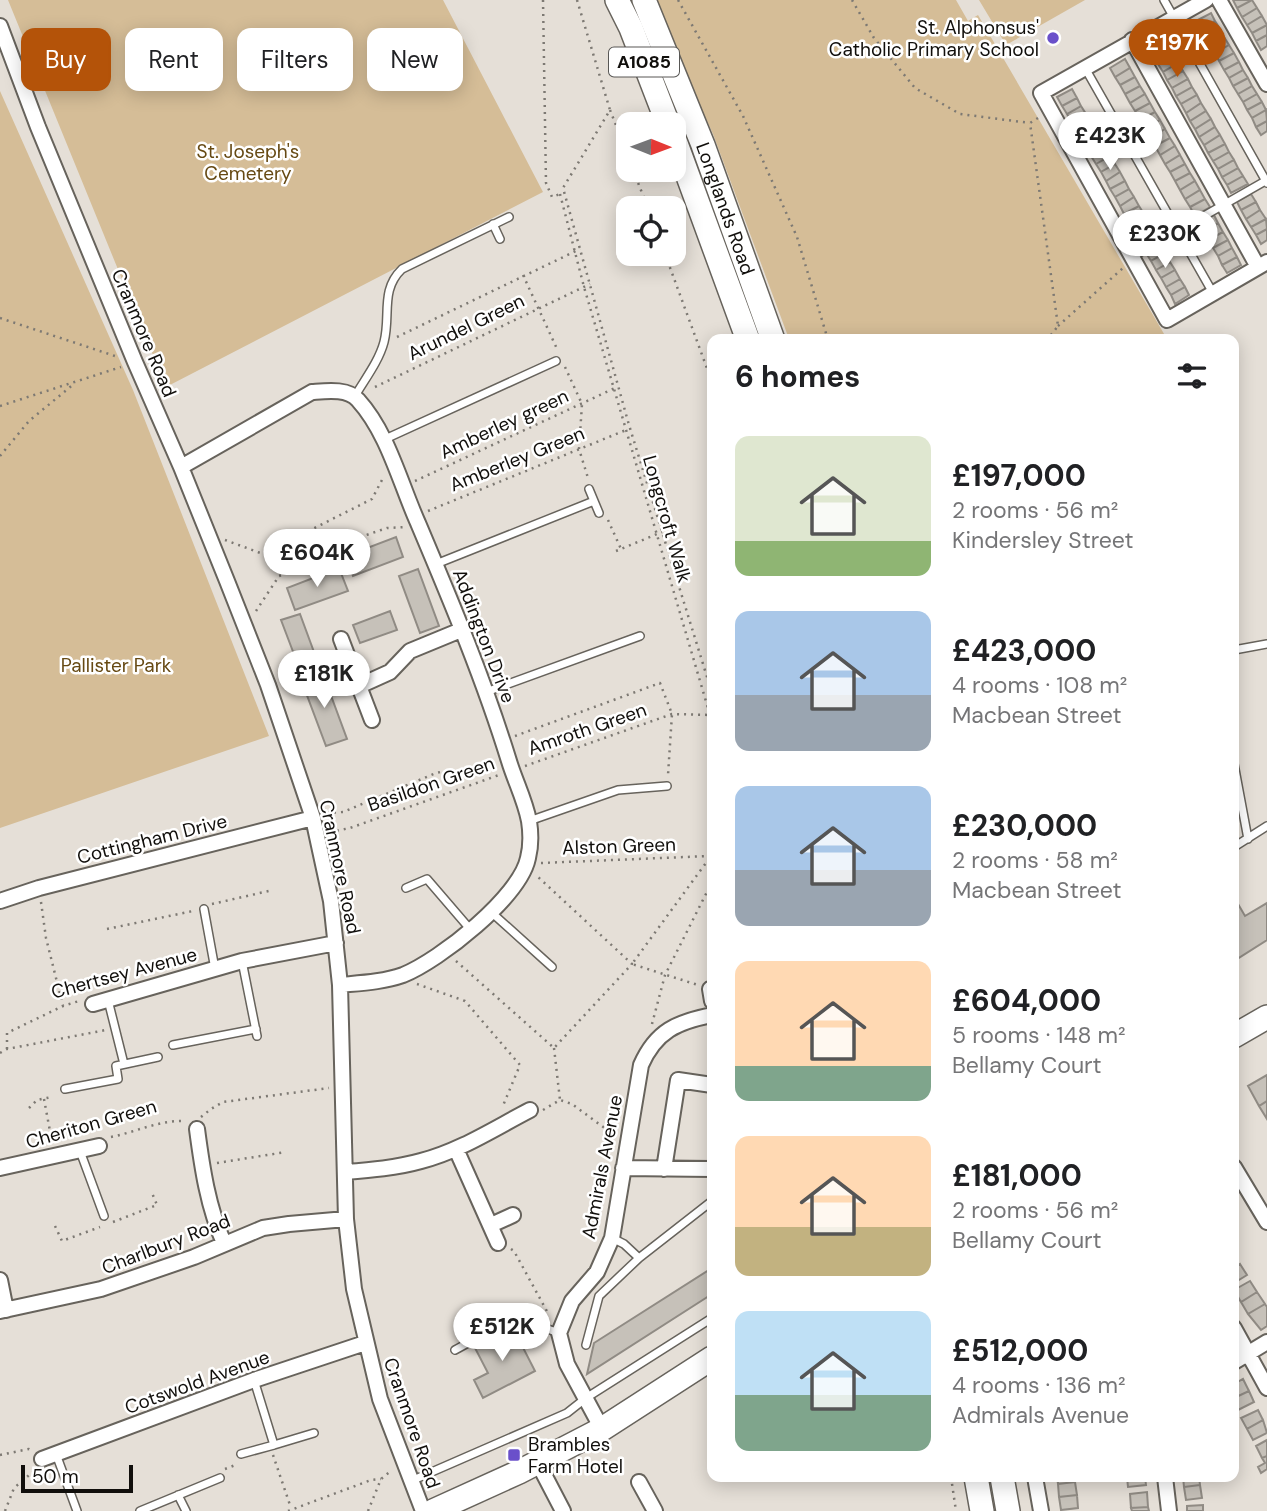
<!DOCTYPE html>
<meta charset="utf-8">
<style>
:root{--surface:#fff;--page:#f6f6f6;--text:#202124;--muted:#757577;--accent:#b45309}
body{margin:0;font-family:"DM Sans",sans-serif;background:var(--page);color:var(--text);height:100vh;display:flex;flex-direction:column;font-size:26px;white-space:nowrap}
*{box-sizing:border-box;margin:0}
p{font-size:23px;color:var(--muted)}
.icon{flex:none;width:38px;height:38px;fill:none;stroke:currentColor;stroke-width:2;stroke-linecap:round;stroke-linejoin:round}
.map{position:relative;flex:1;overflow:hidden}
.side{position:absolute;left:707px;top:334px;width:532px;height:1148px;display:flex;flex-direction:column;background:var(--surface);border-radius:14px;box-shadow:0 4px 18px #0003}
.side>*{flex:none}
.guide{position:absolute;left:21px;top:28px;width:581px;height:63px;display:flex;gap:14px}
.needle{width:46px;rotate:91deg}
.buttons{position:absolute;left:616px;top:112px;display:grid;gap:14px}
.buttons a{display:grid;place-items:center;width:70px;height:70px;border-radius:14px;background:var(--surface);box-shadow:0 4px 18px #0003;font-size:35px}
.scale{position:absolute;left:21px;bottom:18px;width:112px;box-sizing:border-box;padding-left:7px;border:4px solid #110f0c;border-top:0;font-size:19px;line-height:24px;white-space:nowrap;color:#110f0c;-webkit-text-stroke:5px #fff;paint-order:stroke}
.price{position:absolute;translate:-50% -60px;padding:0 16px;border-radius:24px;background:#fff;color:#222;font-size:23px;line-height:46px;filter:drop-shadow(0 2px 4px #0008)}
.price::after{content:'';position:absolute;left:50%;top:42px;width:21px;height:16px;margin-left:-10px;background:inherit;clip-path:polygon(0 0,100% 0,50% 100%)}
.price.current{background:var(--accent);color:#fff}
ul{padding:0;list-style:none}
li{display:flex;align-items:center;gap:21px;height:175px;padding:0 28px}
li span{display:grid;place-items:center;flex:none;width:196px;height:140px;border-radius:14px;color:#555}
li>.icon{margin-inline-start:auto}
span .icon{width:84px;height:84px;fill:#fffc;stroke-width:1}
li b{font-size:30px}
h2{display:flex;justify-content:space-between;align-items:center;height:84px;padding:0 28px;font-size:30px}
.chip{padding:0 24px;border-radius:14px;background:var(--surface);box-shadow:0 4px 18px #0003;font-size:24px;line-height:63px}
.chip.current{background:var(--accent);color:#fff}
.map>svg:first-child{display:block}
.green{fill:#d5bd97}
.building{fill:#c6c1b9;stroke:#908b84;stroke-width:2}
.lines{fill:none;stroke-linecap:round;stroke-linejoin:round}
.lane-casing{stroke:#67635c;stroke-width:10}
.street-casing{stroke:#67635c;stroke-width:18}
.primary-casing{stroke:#67635c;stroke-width:26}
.path{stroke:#7d7973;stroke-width:2.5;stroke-dasharray:2 5;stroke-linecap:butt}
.lane{stroke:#fff;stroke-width:7}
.street{stroke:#fff;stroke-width:14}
.primary{stroke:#fff;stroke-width:23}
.poi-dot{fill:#6a50ca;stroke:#fff;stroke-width:2.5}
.labels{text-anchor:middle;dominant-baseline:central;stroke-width:5;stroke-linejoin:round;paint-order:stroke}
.shield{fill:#fff;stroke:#585755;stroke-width:2}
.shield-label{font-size:18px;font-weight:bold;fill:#110f0c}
.poi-label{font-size:19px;fill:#110f0c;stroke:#fff;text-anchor:end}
.park-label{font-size:19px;fill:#664913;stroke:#fff}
.street-label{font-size:19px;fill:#110f0c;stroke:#fff}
</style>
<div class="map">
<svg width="1267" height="1511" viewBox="0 0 1267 1511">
<rect width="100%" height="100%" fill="#e5dfd7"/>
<path class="green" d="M8 0H443L543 192 166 387Z
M651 0H956L968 21 978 15 1167 339H789L713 134Z
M979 0H1085L1006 45Z
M0 91 133 390 269 736 0 828Z"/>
<path class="building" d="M1233 0H1252L1237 8Z
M1252 0 1257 8 1242 17 1237 8Z
M1257 8 1262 16 1247 25 1242 17Z
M1211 13 1215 21 1201 29 1196 21Z
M1262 16 1267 25 1252 33 1247 25Z
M1215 21 1220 29 1206 37 1201 29Z
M1267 25V35L1256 41 1252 33Z
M1220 29 1224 37 1210 45 1206 37Z
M1267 35V46L1261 50 1256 41Z
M1224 37 1229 45 1215 53 1210 45Z
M1165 39 1169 47 1153 56 1149 48Z
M1229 45 1234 53 1219 61 1215 53Z
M1169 47 1174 55 1158 64 1153 56Z
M1234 53 1239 62 1224 70 1219 61Z
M1174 55 1178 63 1163 72 1158 64Z
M1125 59 1130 68 1115 77 1110 68Z
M1239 62 1243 70 1229 78 1224 70Z
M1178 63 1183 71 1167 80 1163 72Z
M1130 68 1135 77 1120 85 1115 77Z
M1243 70 1248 78 1233 86 1229 78Z
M1183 71 1188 79 1172 88 1167 80Z
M1135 77 1140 86 1125 94 1120 85Z
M1248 78 1252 86 1238 94 1233 86Z
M1188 79 1192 87 1176 96 1172 88Z
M1140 86 1145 94 1130 103 1125 94Z
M1252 86 1257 94 1243 102 1238 94Z
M1192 87 1197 95 1181 104 1176 96Z
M1072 89 1077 98 1062 106 1057 97Z
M1145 94 1150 103 1135 111 1130 103Z
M1257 94 1262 102 1247 110 1243 102Z
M1197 95 1201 103 1186 113 1181 104Z
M1077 98 1081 106 1067 114 1062 106Z
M1262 102 1266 110 1252 118 1247 110Z
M1150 103 1155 112 1140 120 1135 111Z
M1201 103 1206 111 1190 121 1186 113Z
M1081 106 1086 114 1072 122 1067 114Z
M1266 110 1267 121 1256 127 1252 118Z
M1206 111 1211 119 1195 129 1190 121Z
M1155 112 1160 120 1145 129 1140 120Z
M1086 114 1091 122 1077 131 1072 122Z
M1211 119 1215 127 1199 137 1195 129Z
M1160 120 1165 129 1150 138 1145 129Z
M1267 121V131L1261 135 1256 127Z
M1091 122 1096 131 1082 139 1077 131Z
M1215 127 1220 135 1204 145 1199 137Z
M1165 129 1170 138 1155 146 1150 138Z
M1096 131 1101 139 1086 147 1082 139Z
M1220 135 1225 144 1208 153 1204 145Z
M1170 138 1175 146 1160 155 1155 146Z
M1101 139 1105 147 1091 156 1086 147Z
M1225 144 1229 152 1213 161 1208 153Z
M1175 146 1180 155 1165 164 1160 155Z
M1105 147 1110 156 1096 164 1091 156Z
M1229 152 1234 160 1218 169 1213 161Z
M1180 155 1185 164 1170 172 1165 164Z
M1110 156 1115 164 1101 172 1096 164Z
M1234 160 1238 168 1222 177 1218 169Z
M1115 164 1120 172 1106 181 1101 172Z
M1185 164 1190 173 1175 181 1170 172Z
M1238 168 1243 176 1227 185 1222 177Z
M1120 172 1125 181 1110 189 1106 181Z
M1190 173 1195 181 1180 190 1175 181Z
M1243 176 1248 184 1231 193 1227 185Z
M1125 181 1129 189 1115 197 1110 189Z
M1195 181 1200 190 1185 199 1180 190Z
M1129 189 1134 197 1120 206 1115 197Z
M1200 190 1205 199 1190 207 1185 199Z
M1251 194 1256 202 1241 210 1237 202Z
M1134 197 1139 206 1124 214 1120 206Z
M1205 199 1210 207 1195 216 1190 207Z
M1256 202 1260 210 1246 219 1241 210Z
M1139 206 1144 214 1129 222 1124 214Z
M1260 210 1266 219 1251 227 1246 219Z
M1144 214 1148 222 1134 231 1129 222Z
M1214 215 1218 223 1204 231 1199 223Z
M1266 219 1267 229 1256 235 1251 227Z
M1148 222 1153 231 1139 239 1134 231Z
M1218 223 1223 232 1208 240 1204 231Z
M1267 229V240L1261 244 1256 235Z
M1153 231 1158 239 1144 247 1139 239Z
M1223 232 1228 240 1213 248 1208 240Z
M1228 240 1232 248 1218 256 1213 248Z
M1160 245 1165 253 1151 261 1146 253Z
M1232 248 1237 257 1222 265 1218 256Z
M1165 253 1170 262 1156 270 1151 261Z
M1237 257 1241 265 1227 273 1222 265Z
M1170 262 1175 270 1161 278 1156 270Z
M1175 270 1180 279 1166 287 1161 278Z
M1180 279 1185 287 1171 295 1166 287Z
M1185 287 1189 295 1175 304 1171 295Z
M396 537 403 557 353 576 346 556Z
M339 568 348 591 295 610 287 588Z
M418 569 439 626 420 633 399 576Z
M390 611 397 630 360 643 353 625Z
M300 614 318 663 300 670 281 620Z
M323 674 347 739 326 746 302 682Z
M1234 897 1245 916 1267 903V940L1237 959 1234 954Z
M1267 1075V1101L1259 1106 1248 1086Z
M1267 1101V1119L1259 1106Z
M1240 1264 1247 1275 1234 1283V1268Z
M712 1268V1294L587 1374 594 1343Z
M1250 1281 1257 1292 1241 1302 1234 1290Z
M1257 1292 1265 1304 1248 1314 1241 1302Z
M1265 1304 1267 1307V1326L1261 1330 1248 1314Z
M513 1328 535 1371 483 1398 474 1380 488 1373 475 1348Z
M1243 1379 1249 1391 1234 1398V1384Z
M1249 1391 1254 1402 1238 1410 1234 1398Z
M1258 1410 1263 1420 1247 1429 1241 1418Z
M1263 1420 1267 1433 1253 1440 1247 1429Z
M1267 1440V1456L1262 1458 1256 1446Z
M1267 1456V1469L1261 1473 1258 1467 1265 1463 1262 1458Z
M1057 1477H1075V1482L1058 1484Z
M1127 1477H1145L1146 1485 1128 1487Z
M1183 1477H1199L1200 1485 1184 1487Z
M1075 1482 1077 1495 1059 1497 1058 1484Z
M1200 1485 1202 1498 1186 1500 1184 1487Z
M1147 1492 1148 1507 1131 1508 1130 1494Z
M1077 1495 1078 1508 1061 1510 1059 1497Z
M1203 1505V1511H1187V1506Z
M1148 1507 1149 1511H1132L1131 1508Z"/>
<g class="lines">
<g class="lane-casing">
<path id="lane" d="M1164 0 1267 183
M1085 68 1213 293
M493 224 500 239
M1132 257 1267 180
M355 396C365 379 379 361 384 342 391 315 380 290 402 269L509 217
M383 440 556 361
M589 489 599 513
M436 564 594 501
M1234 650 1267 644
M486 692 640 636
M1234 764 1248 839
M529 821 618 790 667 786
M1234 847 1267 826
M406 888 427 879 470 929
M204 909 215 969
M491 912 552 967
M242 961 257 1036
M108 1000 124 1064
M173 1045 256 1029
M65 1089 118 1079 116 1066 158 1057
M80 1151 104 1216
M612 1238 624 1244 639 1258
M586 1345 599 1296 639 1258 712 1201
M455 1350C500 1326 507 1313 559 1333
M254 1380 274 1445 314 1433
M56 1454 77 1511
M241 1454 274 1445
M411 1481 567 1413 586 1398 712 1318
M178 1495 186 1511
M140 1511 220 1478"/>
</g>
<g class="street-casing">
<path id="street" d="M1206 0 1041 93 1167 320 1267 262
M1219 0 1267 84
M0 26 38 127 135 362 181 467 227 581 268 685 313 818 331 901 340 985 346 1219 354 1289 380 1399 423 1511
M1132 40 1258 267
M181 467 312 392C326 391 348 388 358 400 388 433 400 483 418 523 451 601 484 680 509 761 515 781 525 800 529 821 531 834 531 846 528 858 520 897 440 960 403 975 383 982 361 983 340 985
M341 639 372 720
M359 686 390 672 410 651 461 630
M0 901 39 888 313 818
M710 989 712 1001
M93 1004 242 961 336 943
M197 1129C202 1167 208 1208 224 1243
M456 1149 498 1243
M1234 1167 1267 1222
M0 1168 99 1146
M623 1168 712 1169
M664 1169 678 1080 712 1085
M345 1172C371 1170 396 1168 421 1161 460 1151 495 1128 530 1110
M491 1225 513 1215
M0 1280 6 1310
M0 1311 101 1289 194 1257 263 1228 289 1224 346 1219
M1234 1328 1267 1388
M1234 1362 1267 1342
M602 1429 567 1364 559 1333 572 1301 597 1272 612 1238 641 1065C656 1031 677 1022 712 1015
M42 1459 254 1380 365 1343
M538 1463 563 1511
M1035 1477 1041 1511
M1165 1477 1169 1511
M639 1482 655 1511"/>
</g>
<g class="primary-casing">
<g id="primary">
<path d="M617 0 631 28 668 124"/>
<path id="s1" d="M644 0 703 145 773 340"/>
<path d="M674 138 748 340"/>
<path d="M1234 1036 1267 1017"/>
<path d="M976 1477 982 1511"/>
<path d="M1002 1477 1008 1511"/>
<path d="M433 1511 519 1472 602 1429 712 1358"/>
</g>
</g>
<path class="path" d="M543 0 546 183 552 197 560 194
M577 0 610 110 563 188 629 425 712 693
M678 0 743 116 797 237 828 340
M852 0 874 38 915 88 960 114 1030 123
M610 110 628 156
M1038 118 1030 123 1058 326 1047 340
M633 170 648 208
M560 194 584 287 710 715 711 856 632 964 698 985
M665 254 712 382
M523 275 558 351
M0 318 118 357
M1058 326 1123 268
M397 337 580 249
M565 367 582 404 579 449 588 478
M375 387 590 284
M0 406 121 367
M0 456 29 421 75 383
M415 481 615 388
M428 511 626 430
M608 520 621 549
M225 540 263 554 372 499 383 478
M616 551 662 532
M256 611 279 576 326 559 346 542 387 528 405 527
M515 736 660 683 672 714 668 775
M525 766 672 714 712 715
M327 813 343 812 436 773 445 771 475 774 496 768
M330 832 350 828 499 775
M541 863 709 856
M41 902 46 938 63 1006
M212 904 273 890
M107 929 193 911
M456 961 554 1048 632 964 537 876
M417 984 465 1001 520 1065 502 1108
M652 1024 665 975 712 882
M554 1048 560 1100
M7 1049V1033L63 1006 79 1001
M0 1053 7 1049 106 1030
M44 1099 52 1142
M29 1108 37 1100 52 1097
M543 1110 560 1100 572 1104 614 1135
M201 1117 211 1109 223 1102 329 1088
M111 1137C136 1132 159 1120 185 1121
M217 1163 286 1152
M113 1222 157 1205 152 1193
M55 1226 62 1241 100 1227
M511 1249 514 1251 549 1315
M0 1455 29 1449 31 1450
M273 1455 291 1508
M225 1469 238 1464
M951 1477 956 1511
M5 1511 14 1488 35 1470
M288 1511 371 1480 381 1479
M368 1511 381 1479 392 1470"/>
<use href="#lane" class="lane"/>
<use href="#street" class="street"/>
<use href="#primary" class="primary"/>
</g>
<g class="poi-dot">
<circle cx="1053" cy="38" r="7"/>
<rect x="507" y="1448" width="14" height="14" rx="3.5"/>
</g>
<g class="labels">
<rect class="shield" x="609" y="47.5" width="70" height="29" rx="5"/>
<g class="shield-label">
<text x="644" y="62">A1085</text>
</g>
<g class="poi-label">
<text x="1039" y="27">St. Alphonsus'<tspan x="1039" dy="22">Catholic Primary School</tspan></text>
<text x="528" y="1444" text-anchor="start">Brambles<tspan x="528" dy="22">Farm Hotel</tspan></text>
</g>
<g class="park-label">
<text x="248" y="151">St. Joseph's<tspan x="248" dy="22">Cemetery</tspan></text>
<text x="116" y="665">Pallister Park</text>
</g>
<g class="street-label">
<text stroke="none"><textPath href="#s1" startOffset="224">Longlands Road</textPath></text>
<text transform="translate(466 327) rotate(-26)">Arundel Green</text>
<text transform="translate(144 333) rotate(67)">Cranmore Road</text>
<text transform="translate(504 424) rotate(-25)">Amberley green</text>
<text transform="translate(517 459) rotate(-22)">Amberley Green</text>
<text transform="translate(667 519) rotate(74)">Longcroft Walk</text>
<text transform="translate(484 636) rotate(69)">Addington Drive</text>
<text transform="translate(587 729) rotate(-19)">Amroth Green</text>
<text transform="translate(431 784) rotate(-19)">Basildon Green</text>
<text transform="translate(152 839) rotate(-14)">Cottingham Drive</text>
<text transform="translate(619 846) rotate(-2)">Alston Green</text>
<text transform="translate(340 867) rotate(78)">Cranmore Road</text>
<text transform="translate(124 973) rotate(-15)">Chertsey Avenue</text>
<text transform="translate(91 1124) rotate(-16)">Cheriton Green</text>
<text transform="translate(602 1167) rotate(-79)">Admirals Avenue</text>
<text transform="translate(166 1244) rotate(-21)">Charlbury Road</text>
<text transform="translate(197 1382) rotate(-20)">Cotswold Avenue</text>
<text transform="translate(412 1423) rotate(71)">Cranmore Road</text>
</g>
</g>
</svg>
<div class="buttons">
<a><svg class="needle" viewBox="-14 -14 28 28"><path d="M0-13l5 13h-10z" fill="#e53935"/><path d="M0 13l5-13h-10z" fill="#757577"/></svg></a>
<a><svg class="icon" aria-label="locate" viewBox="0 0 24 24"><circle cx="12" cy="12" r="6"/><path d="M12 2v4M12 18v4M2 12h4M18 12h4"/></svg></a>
</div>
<div class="scale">50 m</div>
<b class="price current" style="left:1177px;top:79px">£197K</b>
<b class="price" style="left:1110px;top:172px">£423K</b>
<b class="price" style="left:1165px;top:270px">£230K</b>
<b class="price" style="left:317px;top:589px">£604K</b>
<b class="price" style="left:324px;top:710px">£181K</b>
<b class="price" style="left:502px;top:1363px">£512K</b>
<div class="guide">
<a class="chip current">Buy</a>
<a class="chip">Rent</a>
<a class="chip">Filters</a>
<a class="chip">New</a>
</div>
<section class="side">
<h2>6 homes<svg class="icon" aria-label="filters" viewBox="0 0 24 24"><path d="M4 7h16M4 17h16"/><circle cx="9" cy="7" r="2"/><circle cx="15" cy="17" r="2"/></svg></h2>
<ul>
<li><span style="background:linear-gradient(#dfe7d0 75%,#8fb573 0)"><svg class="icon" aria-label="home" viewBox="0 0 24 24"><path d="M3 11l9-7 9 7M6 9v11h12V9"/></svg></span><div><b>£197,000</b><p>2 rooms · 56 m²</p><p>Kindersley Street</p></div></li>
<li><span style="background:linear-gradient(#a9c7e8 60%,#9aa5b1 0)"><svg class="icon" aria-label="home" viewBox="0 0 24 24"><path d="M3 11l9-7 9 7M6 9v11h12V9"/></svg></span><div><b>£423,000</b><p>4 rooms · 108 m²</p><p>Macbean Street</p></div></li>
<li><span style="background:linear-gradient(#a9c7e8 60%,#9aa5b1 0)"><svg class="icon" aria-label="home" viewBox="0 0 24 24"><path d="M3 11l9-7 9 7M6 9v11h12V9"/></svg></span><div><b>£230,000</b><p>2 rooms · 58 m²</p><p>Macbean Street</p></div></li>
<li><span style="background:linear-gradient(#ffd9b3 75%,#7fa58c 0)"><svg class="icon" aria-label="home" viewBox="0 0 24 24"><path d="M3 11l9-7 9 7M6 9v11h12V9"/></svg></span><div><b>£604,000</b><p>5 rooms · 148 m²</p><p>Bellamy Court</p></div></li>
<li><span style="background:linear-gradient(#ffd9b3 65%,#c2b280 0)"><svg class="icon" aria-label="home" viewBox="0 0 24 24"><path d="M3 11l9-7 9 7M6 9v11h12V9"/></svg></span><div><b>£181,000</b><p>2 rooms · 56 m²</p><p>Bellamy Court</p></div></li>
<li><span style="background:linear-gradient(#bfe0f5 60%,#7fa58c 0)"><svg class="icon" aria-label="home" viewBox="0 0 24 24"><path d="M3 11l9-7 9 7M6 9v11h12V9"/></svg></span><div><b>£512,000</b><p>4 rooms · 136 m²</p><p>Admirals Avenue</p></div></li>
</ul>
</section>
</div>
